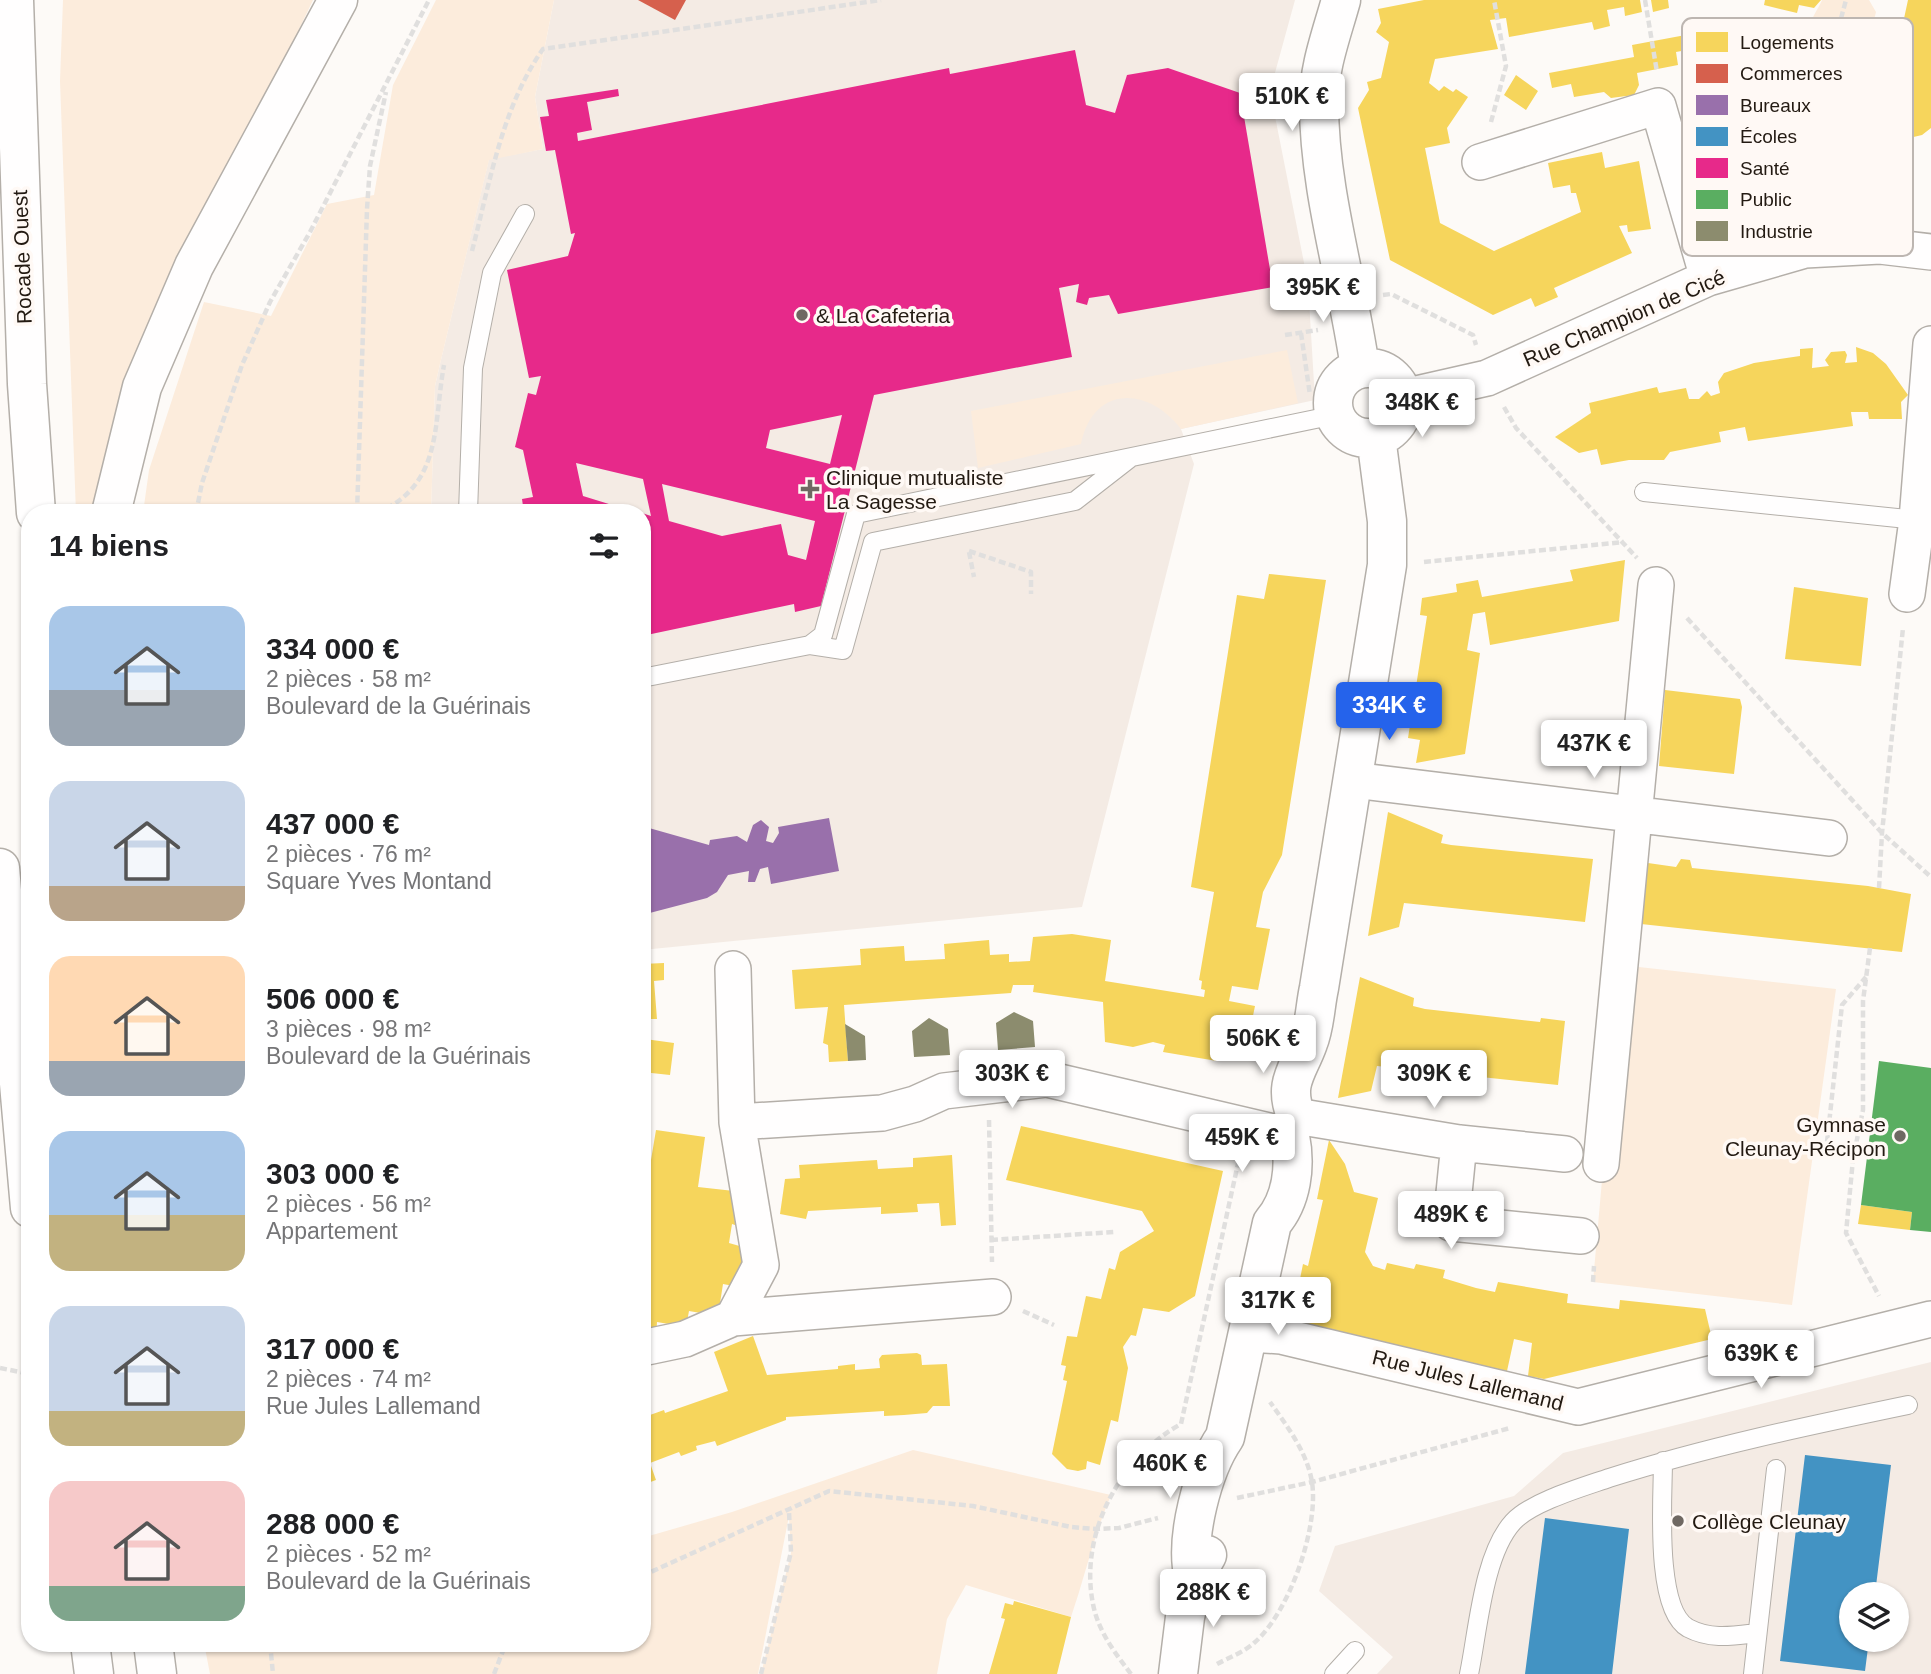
<!DOCTYPE html>
<html lang="fr">
<meta charset="utf-8">
<style>
:root{--surface:#fff;--page:#f2f2f2;--text:#202124;--muted:#757577;--accent:#2563eb}
body{margin:0;font-family:Helvetica,sans-serif;background:var(--page);color:var(--text);height:100vh;display:flex;flex-direction:column;font-size:26px;white-space:nowrap}
*{box-sizing:border-box;margin:0}
p{font-size:23px;color:var(--muted)}
.icon{flex:none;width:38px;height:38px;fill:none;stroke:currentColor;stroke-width:2;stroke-linecap:round;stroke-linejoin:round}
.map{position:relative;flex:1;overflow:hidden}
.sheet{position:absolute;left:21px;top:504px;width:630px;height:1148px;display:flex;flex-direction:column;background:var(--surface);border-radius:28px;box-shadow:0 2px 5px #0004}
.sheet>*{flex:none}
.controls{position:absolute;left:1839px;top:1582px;display:grid;gap:14px}
.controls a{display:grid;place-items:center;width:70px;height:70px;border-radius:50%;background:var(--surface);box-shadow:0 2px 5px #0004;font-size:35px}
.price{position:absolute;translate:-50% -60px;padding:0 16px;border-radius:7px;background:#fff;color:#222;font-size:23px;line-height:46px;filter:drop-shadow(0 2px 4px #0008)}
.price::after{content:'';position:absolute;left:50%;top:42px;width:21px;height:16px;margin-left:-10px;background:inherit;clip-path:polygon(0 0,100% 0,50% 100%)}
.price.current{background:var(--accent);color:#fff}
ul{padding:0;list-style:none}
li{display:flex;align-items:center;gap:21px;height:175px;padding:0 28px}
li span{display:grid;place-items:center;flex:none;width:196px;height:140px;border-radius:21px;color:#555}
li>.icon{margin-inline-start:auto}
span .icon{width:84px;height:84px;fill:#fffc;stroke-width:1}
li b{font-size:30px}
h2{display:flex;justify-content:space-between;align-items:center;height:84px;padding:0 28px;font-size:30px}
.map>svg:first-child{display:block}
.built{fill:#f4ebe4;fill-rule:evenodd}
.green{fill:#fcecdc}
.homes{fill:#f6d55c}
.shops{fill:#d6604d}
.offices{fill:#9970ab}
.schools{fill:#4393c3}
.health{fill:#e7298a;fill-rule:evenodd}
.public{fill:#5aae61}
.industry{fill:#8c8c6e}
.lines{fill:none;stroke-linecap:round;stroke-linejoin:round}
.lane-casing{stroke:#b4afa9;stroke-width:20}
.street-casing{stroke:#b4afa9;stroke-width:38}
.secondary-casing{stroke:#b4afa9;stroke-width:41}
.highway-casing{stroke:#b4afa9;stroke-width:41}
.path{stroke:#e0dfde;stroke-width:4.5;stroke-dasharray:7 3.5;stroke-linecap:butt}
.lane{stroke:#fffefe;stroke-width:18}
.street{stroke:#fffefe;stroke-width:35}
.secondary{stroke:#fffefe;stroke-width:38}
.highway{stroke:#fffefe;stroke-width:38}
.poi-dot{fill:#6f6862;stroke:#fff9f5;stroke-width:2.5}
.labels{text-anchor:middle;dominant-baseline:central;stroke-width:7;stroke-linejoin:round;paint-order:stroke}
.street-label{font-size:21px;fill:#231a12;stroke:#fff9f5}
.poi-label{font-size:21px;fill:#231a12;stroke:#fff9f5;text-anchor:start}
.key{fill:#fff9f5;stroke:#bdb6b1;stroke-width:2}
.key-label{font-size:19px;fill:#231a12}
</style>
<div class="map">
<svg width="1931" height="1674" viewBox="0 0 1931 1674">
<rect width="100%" height="100%" fill="#fdfaf7"/>
<path class="built" d="M554 0H1295L1270 91 1308 283 1315 400 1181 429 1194 464 1082 907 642 950V513H431L435 386 440 364 489 159 543 149 535 97Z
M1931 1362V1674H1377L1393 1657 1319 1591 1335 1546 1514 1496 1563 1453ZM1852 1594H1897V1640H1852Z"/>
<path class="green" d="M63 0H313L158 326 99 513H76L60 81Z
M436 0H554L535 97 543 149 489 160 440 364 435 386 431 513H143L149 470 204 302 271 316 327 204 374 195 393 85Z
M1822 0H1869L1876 12 1872 28 1852 36 1811 42C1804 24 1817 13 1822 0Z
M1287 350 1298 403 1181 429C1148 386 1093 385 1081 444L978 468 971 411Z
M1621 965 1836 989 1792 1305 1593 1282Z
M913 1450 1111 1495C1094 1535 1085 1576 1071 1617L966 1585 947 1619 937 1674H761L791 1553 789 1516 758 1674H210L204 1643H642V1538L732 1512Z"/>
<path class="homes" d="M1424 0H1640L1642 12 1625 16 1624 7 1607 10 1610 26 1594 30 1592 22 1509 37 1506 18 1490 20 1498 49 1435 59 1429 83 1439 91 1444 86 1453 92 1456 89 1468 97 1447 128 1450 143 1425 148 1440 223 1494 251 1581 212 1576 193H1571L1570 185 1553 188 1548 163 1602 152 1605 168 1639 161 1651 229 1628 232 1627 225 1619 226 1632 253 1554 288 1558 297 1535 307 1531 298 1493 315 1390 260 1358 108 1369 90 1367 82 1381 78 1389 42 1376 32 1381 23 1378 9Z
M1651 0H1668L1669 8 1653 12Z
M1765 0H1821L1814 8 1799 5 1797 13 1764 5Z
M1908 0H1931V128L1922 135 1888 143 1889 147 1729 178 1731 185 1703 190 1695 143 1703 140 1693 88 1736 80 1741 102 1779 94 1782 107 1889 88Z
M1704 17 1706 31 1724 27 1734 34 1735 40 1757 35 1760 50 1791 44 1787 61 1725 73 1720 44 1676 52 1678 65 1637 73 1639 85 1634 95 1611 98 1604 92 1574 97 1571 84 1552 88 1549 73 1634 57 1632 45 1691 34 1688 20Z
M1516 75 1538 91 1526 110 1504 95Z
M1856 347 1873 353 1886 364 1908 395 1901 402 1902 419H1869L1868 412H1851L1853 426 1748 441 1745 427 1719 432 1721 442 1670 452 1664 460H1629L1601 465 1597 449 1579 453 1555 437 1591 413 1589 403 1657 387 1659 393 1686 388 1689 399H1699L1707 391 1711 396 1720 393 1718 382 1724 373 1754 363 1800 356V349L1813 348 1812 368 1829 366 1825 360 1831 352 1845 351 1847 355 1845 363 1857 362Z
M1625 560 1619 621 1490 645 1485 612 1473 614 1467 650 1480 653 1465 754 1416 763 1420 740 1408 738 1427 616 1420 615 1422 598 1457 592 1456 584 1478 580 1482 597 1573 581 1570 570Z
M1269 574 1326 580 1282 855 1263 892 1256 927 1270 929 1258 990 1232 986 1229 1001 1255 1006 1245 1055 1219 1050 1217 1061 1163 1052 1165 1045 1153 1042 1133 1047 1105 1042 1103 1002 1033 992 1034 985H1013L1011 993 844 1005 848 1061 829 1062 828 1045 823 1043 828 1007 795 1009 792 970 861 965 860 949 904 946 905 961 926 960 945 959 944 944 989 940 990 955 1009 954V962L1030 961 1033 937 1072 934 1111 940 1105 981 1204 997 1205 990 1201 989 1202 981 1199 980 1214 892 1191 887 1237 595 1264 599Z
M1794 587 1868 598 1861 666 1785 659Z
M1665 690 1740 699 1742 707 1734 774 1659 766Z
M1388 812 1443 835 1441 843 1451 845 1593 859 1585 922 1404 903 1399 927 1368 936Z
M1681 859 1690 860 1692 868 1868 886 1911 894 1902 952 1641 924 1648 863 1676 867Z
M664 963V980L654 981 657 1019H642V964Z
M1360 977 1414 998 1413 1006 1425 1009 1540 1022 1541 1018 1565 1021 1558 1085 1377 1066 1371 1091 1338 1098Z
M645 1039 674 1043 670 1075 642 1072Z
M1021 1126 1223 1171 1195 1296 1169 1312 1143 1308 1136 1336 1131 1335 1123 1347 1128 1368 1118 1422 1111 1420 1100 1465 1087 1461 1086 1469 1078 1471 1067 1469 1052 1454 1067 1381 1063 1380 1066 1366 1061 1365 1067 1336 1077 1337 1086 1296 1101 1299 1109 1268 1115 1270 1120 1252 1154 1231 1142 1211 1006 1180Z
M656 1130 705 1137 698 1187 743 1192 738 1226 732 1224 729 1243 743 1247 744 1288 723 1284 718 1316 689 1311 686 1327 657 1322 656 1339 642 1337V1159L651 1160Z
M1329 1140 1345 1164 1354 1192 1378 1198 1365 1252 1373 1266 1385 1270 1387 1263 1414 1269 1416 1264 1445 1270 1443 1278 1476 1288 1495 1292 1498 1282 1568 1294 1567 1303 1584 1305 1619 1309 1620 1300 1705 1309 1712 1339 1544 1379 1528 1376 1532 1343 1514 1339 1507 1371 1309 1327 1295 1304 1303 1264 1308 1266 1323 1200 1317 1199Z
M952 1155 956 1225 941 1226 939 1203 917 1204 918 1212 881 1214V1207L808 1211 806 1219 780 1214 785 1179 800 1178 799 1165 877 1160 878 1169 913 1167V1158Z
M1861 1205 1912 1212 1910 1230 1858 1224Z
M753 1336 767 1375 838 1369V1366L855 1364V1370L880 1368 879 1359 882 1355 917 1353 921 1355 922 1365 947 1364 950 1406H933L927 1413 904 1415 884 1416V1411L786 1417V1420L717 1446 715 1441 696 1446 697 1450 681 1456 679 1452 650 1463 656 1480 642 1485V1395L650 1415 664 1410 665 1413 728 1391 714 1352Z
M1014 1601 1071 1617 1057 1674H989L1005 1619 1001 1618 1005 1603 1013 1605Z"/>
<path class="shops" d="M638 0H686L675 20Z"/>
<path class="offices" d="M829 818 839 871 771 884 768 867 760 869 755 882H748L749 871 728 875 717 892 707 898 642 915V826L709 845 710 840 737 836 747 842 753 825 761 820 769 827 766 841 773 843 779 833 778 827Z"/>
<path class="schools" d="M1805 1455 1891 1465 1875 1594H1852V1640H1869L1865 1671 1780 1661Z
M1545 1518 1629 1529 1612 1674H1525Z"/>
<path class="health" d="M1075 50 1086 105 1115 113 1127 75 1168 68 1240 93 1273 287 1118 314 1109 295 1089 298 1087 305 1076 302 1079 284 1059 288 1072 357 874 395 821 606 795 612 794 604 642 636V513L651 516 643 479 576 463 583 496 638 513H524L522 499 533 497 523 450 515 447 528 393 536 395 541 376 529 378 507 270 568 256 575 233 571 234 555 150 546 151 540 117 549 116 546 100 618 89 619 96 587 102 592 130 577 133 578 141 949 68 950 74ZM842 415 830 464 766 448 770 430ZM662 484 815 521 806 560 788 555 781 524 722 536 669 521Z"/>
<path class="public" d="M1879 1061 1931 1068V1232L1910 1230 1912 1212 1861 1205Z"/>
<path class="industry" d="M1014 1012 1033 1021 1035 1047 998 1050 996 1023Z
M929 1018 948 1029 950 1055 914 1057 912 1031Z
M845 1024 865 1036 866 1060 848 1061Z"/>
<g class="lines">
<g class="lane-casing">
<path id="lane" d="M1129 459 1075 501 873 542 843 650 810 645 823 635 856 514 1335 415
M1644 492 1917 520
M468 513 473 368 492 273 525 214
M642 678 810 645
M1663 1461C1663 1496 1654 1609 1688 1628 1711 1640 1732 1636 1757 1633
M1334 1674 1355 1651
M1469 1674C1478 1631 1483 1555 1513 1522 1531 1502 1583 1487 1609 1478 1707 1447 1807 1426 1908 1405
M1753 1674 1776 1469"/>
</g>
<g class="street-casing">
<path id="street" d="M1480 162 1658 106 1708 278
M1403 397 1487 378 1708 278 1805 250 1880 246 1931 252
M1907 594 1917 520 1931 344
M1353 780 1829 838
M1296 1116 1459 1143 1565 1154
M737 1122 882 1113 915 1104 944 1091 1047 1079 1290 1136
M1459 1143 1451 1223 1581 1236
M1601 1164 1656 585
M733 1318 993 1297
M1248 1334 1281 1336 1578 1407 1931 1319
M642 1348 685 1339 733 1318 761 1265 737 1122 733 969"/>
</g>
<g class="secondary-casing">
<path id="secondary" d="M1341 0C1332 33 1318 69 1319 104 1319 191 1348 282 1360 368
M1333 403a35 35 0 1 1 70 0a35 35 0 1 1-70 0Z
M1296 1116C1283 1083 1298 1071 1308 1043 1315 1026 1315 1006 1319 988L1387 565V521L1376 437
M1194 1578C1184 1539 1203 1469 1225 1437L1272 1223C1292 1200 1296 1166 1290 1136
M1178 1674 1185 1617 1194 1578 1207 1555"/>
</g>
<g class="highway-casing">
<path id="highway" d="M14 0 27 384 36 513
M111 513 142 387 194 266 338 0
M0 868 30 1208
M90 1643 94 1674
M153 1643 157 1674"/>
</g>
<path class="path" d="M1645 0 1657 72
M1830 59 1846 0
M1491 122 1506 66 1494 0
M472 251C490 182 502 107 543 49L881 0
M1383 295 1391 294 1473 335 1476 345
M1301 333 1310 395
M1285 335 1318 330
M1504 407 1516 428 1637 558
M196 513 202 483 242 365 270 302 310 232 429 0
M357 513 367 209 370 166 386 92
M377 513C443 485 433 425 444 365
M969 551 1031 572V594
M969 552 974 577
M1424 562 1624 542
M1687 618 1882 833 1931 877
M1879 888 1882 833 1903 628
M1870 948 1863 1001V1110L1853 1159 1846 1233 1879 1296
M989 1120 992 1262
M1853 1159 1827 1142 1842 1005 1866 977
M991 1240 1114 1232
M1593 1282 1594 1266
M1023 1311 1054 1325
M0 1368 30 1374
M1237 1498 1312 1482 1510 1428
M642 1576 829 1491 973 1506 1071 1527 1096 1529 1119 1528 1158 1518
M270 1643 273 1674
M1217 1664C1228 1658 1244 1652 1254 1643 1289 1613 1319 1528 1312 1482 1307 1452 1287 1426 1270 1402
M494 1674 506 1643
M761 1674 791 1552 789 1512
M1131 1674C1115 1653 1098 1631 1093 1604 1079 1535 1119 1458 1181 1424L1239 1159"/>
<use href="#lane" class="lane"/>
<use href="#street" class="street"/>
<use href="#secondary" class="secondary"/>
<use href="#highway" class="highway"/>
</g>
<g class="poi-dot">
<circle cx="802" cy="315" r="7"/>
<path d="M806.5 478.5h7v7h7v7h-7v7h-7v-7h-7v-7h7z"/>
<circle cx="1900" cy="1136" r="7"/>
<circle cx="1678" cy="1521" r="7"/>
</g>
<g class="labels">
<g class="street-label">
<text transform="translate(22 257) rotate(-92)">Rocade Ouest</text>
<text transform="translate(1624 318) rotate(-23)">Rue Champion de Cicé</text>
<text transform="translate(1468 1380) rotate(14)">Rue Jules Lallemand</text>
</g>
<g class="poi-label">
<text x="816" y="315">&amp; La Cafeteria</text>
<text x="826" y="477">Clinique mutualiste<tspan x="826" dy="24">La Sagesse</tspan></text>
<text x="1886" y="1124" text-anchor="end">Gymnase<tspan x="1886" dy="24">Cleunay-Récipon</tspan></text>
<text x="1692" y="1521">Collège Cleunay</text>
</g>
</g>
<rect x="1682" y="18" width="231" height="238" rx="10" class="key"/>
<rect x="1696" y="32" width="32" height="20" fill="#f6d55c"/>
<rect x="1696" y="64" width="32" height="19" fill="#d6604d"/>
<rect x="1696" y="95" width="32" height="20" fill="#9970ab"/>
<rect x="1696" y="127" width="32" height="19" fill="#4393c3"/>
<rect x="1696" y="158" width="32" height="20" fill="#e7298a"/>
<rect x="1696" y="190" width="32" height="19" fill="#5aae61"/>
<rect x="1696" y="221" width="32" height="20" fill="#8c8c6e"/>
<g class="key-label">
<text x="1740" y="49">Logements</text>
<text x="1740" y="80">Commerces</text>
<text x="1740" y="112">Bureaux</text>
<text x="1740" y="143">Écoles</text>
<text x="1740" y="175">Santé</text>
<text x="1740" y="206">Public</text>
<text x="1740" y="238">Industrie</text>
</g>
</svg>
<div class="controls">
<a><svg class="icon" aria-label="layers" viewBox="0 0 24 24"><path d="M12 4l9 5-9 5-9-5zM3 14l9 5 9-5"/></svg></a>
</div>
<b class="price" style="left:1292px;top:133px">510K €</b>
<b class="price" style="left:1323px;top:324px">395K €</b>
<b class="price" style="left:1422px;top:439px">348K €</b>
<b class="price current" style="left:1389px;top:742px">334K €</b>
<b class="price" style="left:1594px;top:780px">437K €</b>
<b class="price" style="left:1263px;top:1075px">506K €</b>
<b class="price" style="left:1012px;top:1110px">303K €</b>
<b class="price" style="left:1434px;top:1110px">309K €</b>
<b class="price" style="left:1242px;top:1174px">459K €</b>
<b class="price" style="left:1451px;top:1251px">489K €</b>
<b class="price" style="left:1278px;top:1337px">317K €</b>
<b class="price" style="left:1761px;top:1390px">639K €</b>
<b class="price" style="left:1170px;top:1500px">460K €</b>
<b class="price" style="left:1213px;top:1629px">288K €</b>
<section class="sheet">
<h2>14 biens<svg class="icon" aria-label="filters" viewBox="0 0 24 24"><path d="M4 7h16M4 17h16"/><circle cx="9" cy="7" r="2"/><circle cx="15" cy="17" r="2"/></svg></h2>
<ul>
<li><span style="background:linear-gradient(#a9c7e8 60%,#9aa5b1 0)"><svg class="icon" aria-label="home" viewBox="0 0 24 24"><path d="M3 11l9-7 9 7M6 9v11h12V9"/></svg></span><div><b>334 000 €</b><p>2 pièces · 58 m²</p><p>Boulevard de la Guérinais</p></div></li>
<li><span style="background:linear-gradient(#c9d6e8 75%,#b9a48a 0)"><svg class="icon" aria-label="home" viewBox="0 0 24 24"><path d="M3 11l9-7 9 7M6 9v11h12V9"/></svg></span><div><b>437 000 €</b><p>2 pièces · 76 m²</p><p>Square Yves Montand</p></div></li>
<li><span style="background:linear-gradient(#ffd9b3 75%,#9aa5b1 0)"><svg class="icon" aria-label="home" viewBox="0 0 24 24"><path d="M3 11l9-7 9 7M6 9v11h12V9"/></svg></span><div><b>506 000 €</b><p>3 pièces · 98 m²</p><p>Boulevard de la Guérinais</p></div></li>
<li><span style="background:linear-gradient(#a9c7e8 60%,#c2b280 0)"><svg class="icon" aria-label="home" viewBox="0 0 24 24"><path d="M3 11l9-7 9 7M6 9v11h12V9"/></svg></span><div><b>303 000 €</b><p>2 pièces · 56 m²</p><p>Appartement</p></div></li>
<li><span style="background:linear-gradient(#c9d6e8 75%,#c2b280 0)"><svg class="icon" aria-label="home" viewBox="0 0 24 24"><path d="M3 11l9-7 9 7M6 9v11h12V9"/></svg></span><div><b>317 000 €</b><p>2 pièces · 74 m²</p><p>Rue Jules Lallemand</p></div></li>
<li><span style="background:linear-gradient(#f6c9c9 75%,#7fa58c 0)"><svg class="icon" aria-label="home" viewBox="0 0 24 24"><path d="M3 11l9-7 9 7M6 9v11h12V9"/></svg></span><div><b>288 000 €</b><p>2 pièces · 52 m²</p><p>Boulevard de la Guérinais</p></div></li>
</ul>
</section>
</div>
